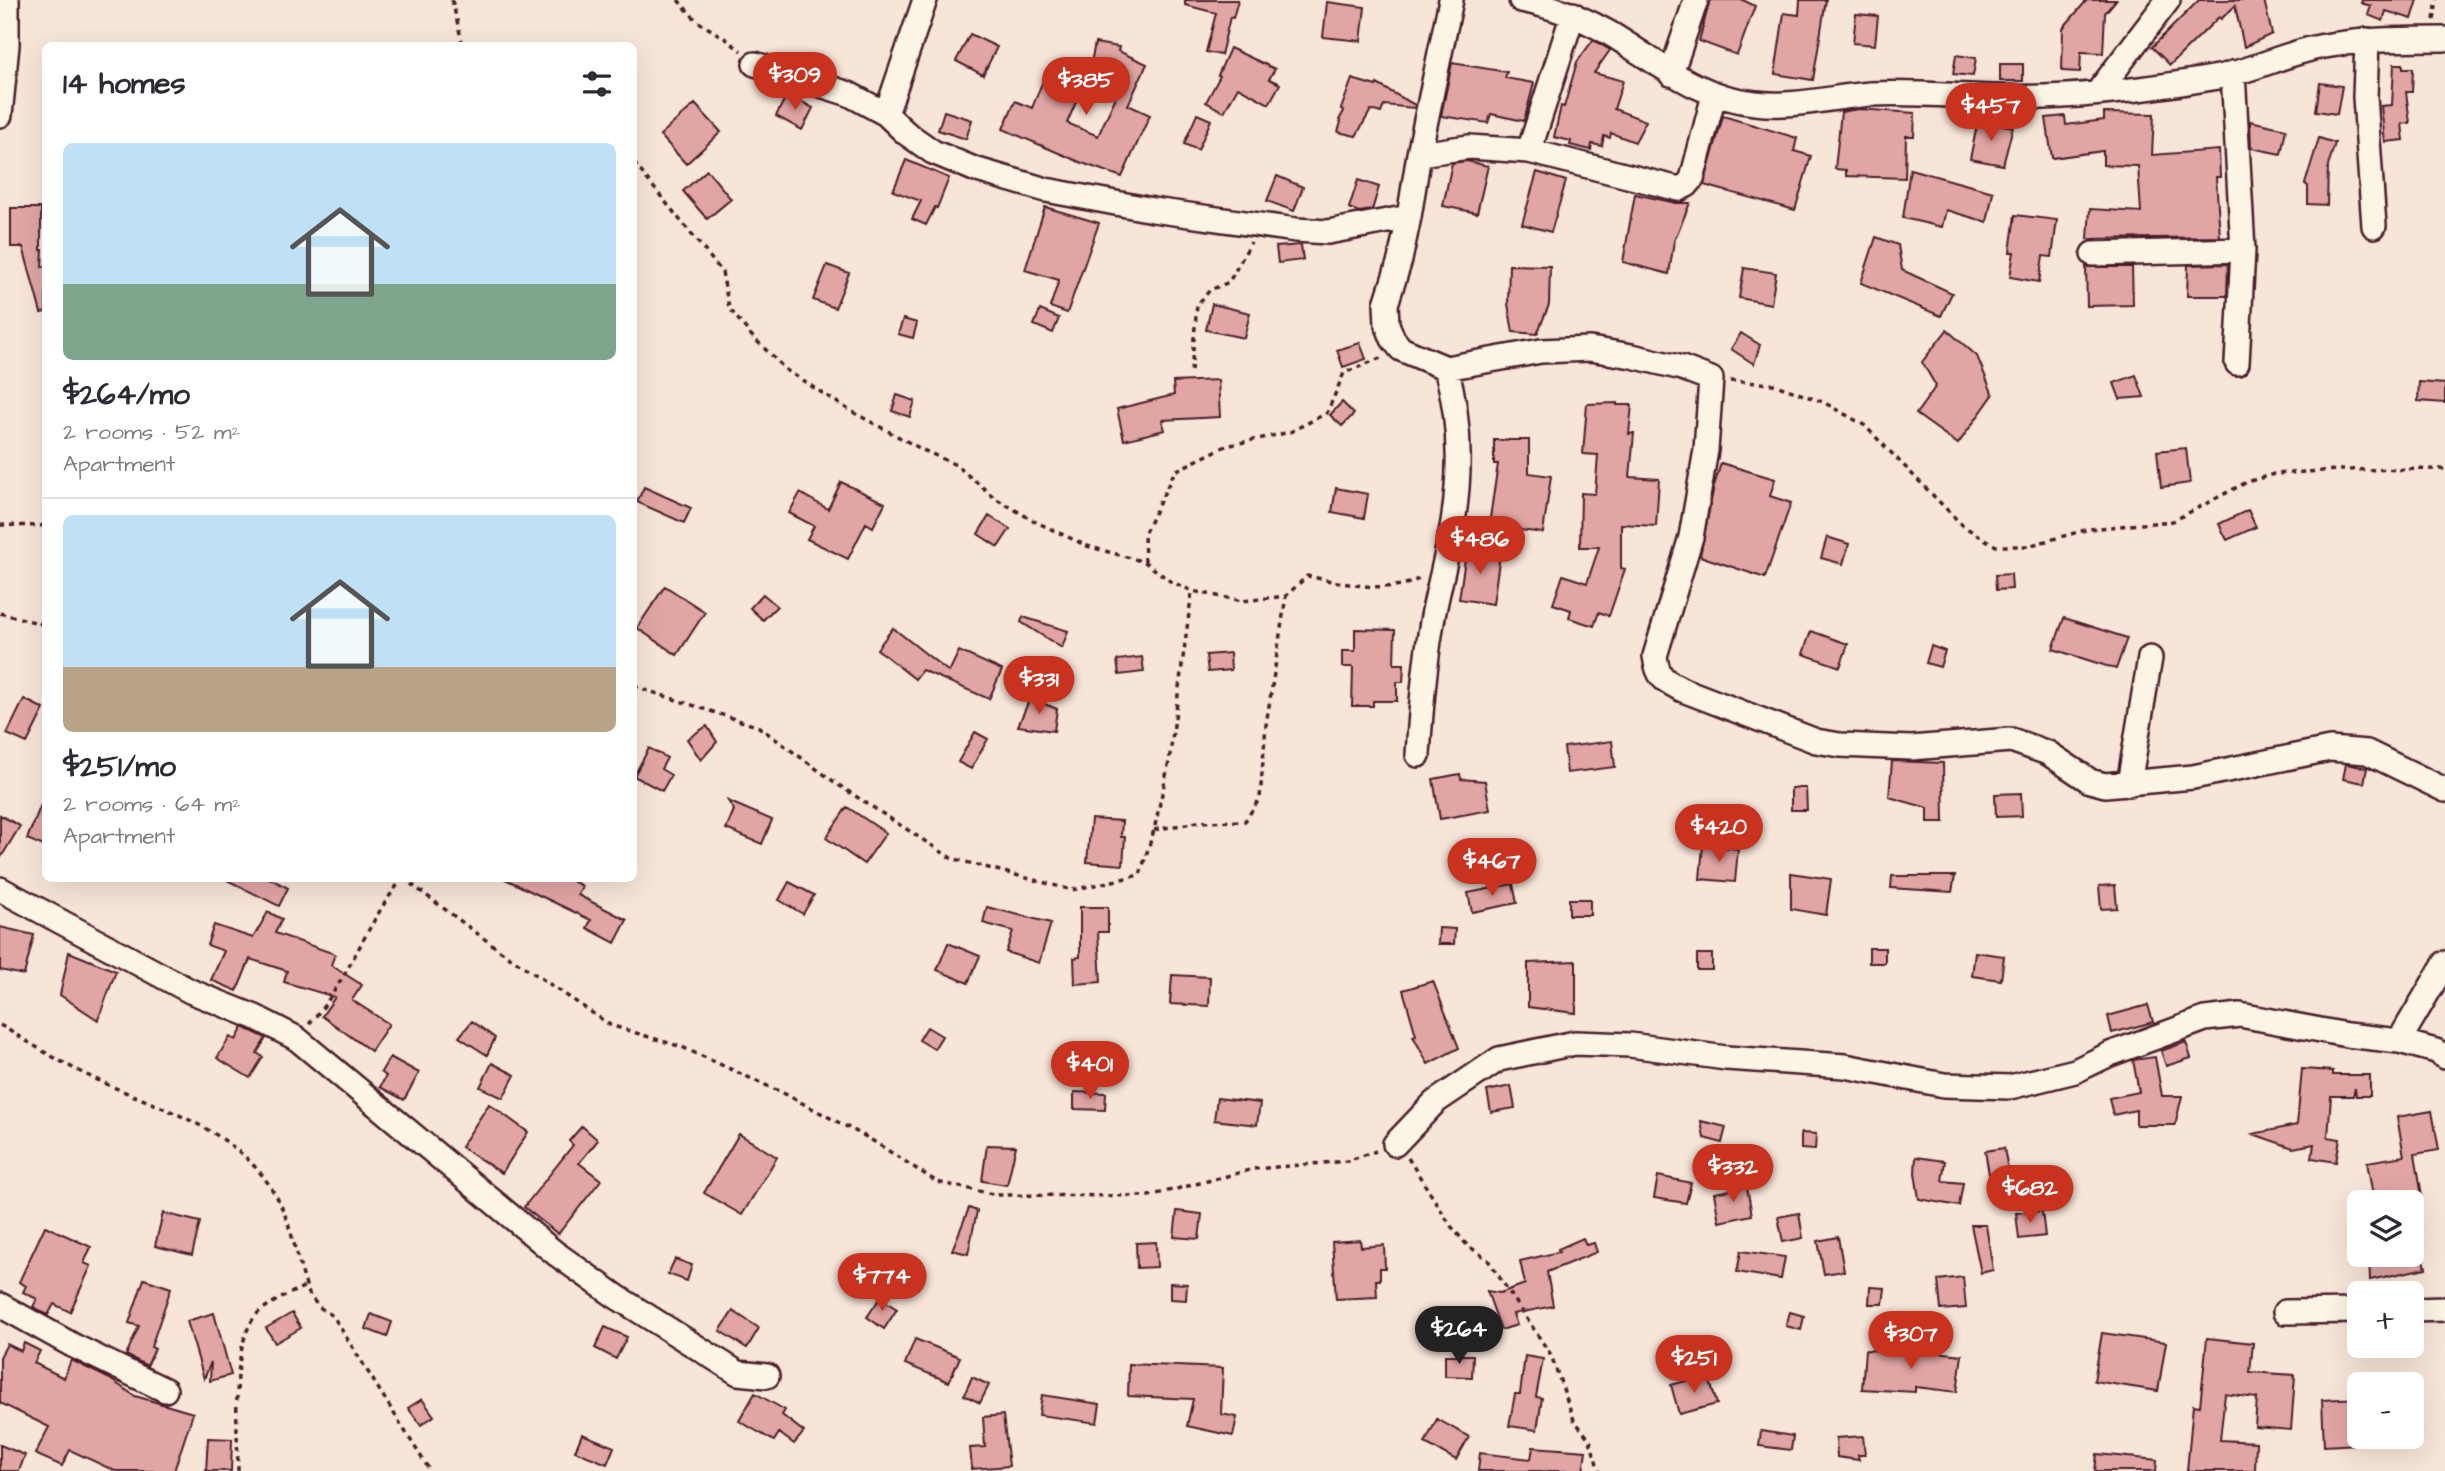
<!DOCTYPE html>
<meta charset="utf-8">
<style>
:root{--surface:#fff;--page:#f7f7f7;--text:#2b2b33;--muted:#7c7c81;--line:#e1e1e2;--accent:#c8321e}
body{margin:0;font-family:"Architects Daughter",sans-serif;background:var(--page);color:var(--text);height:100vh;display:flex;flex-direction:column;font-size:26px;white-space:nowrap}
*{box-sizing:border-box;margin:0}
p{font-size:23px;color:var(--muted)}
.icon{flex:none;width:38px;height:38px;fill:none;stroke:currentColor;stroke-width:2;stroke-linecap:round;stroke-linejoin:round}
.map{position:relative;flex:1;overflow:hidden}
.panel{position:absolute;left:42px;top:42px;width:595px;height:840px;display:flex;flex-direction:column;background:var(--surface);border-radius:10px;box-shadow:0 7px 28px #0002}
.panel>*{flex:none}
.fabs{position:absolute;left:2347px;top:1190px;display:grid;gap:14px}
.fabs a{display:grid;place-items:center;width:77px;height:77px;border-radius:10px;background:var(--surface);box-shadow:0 7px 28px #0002;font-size:35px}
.price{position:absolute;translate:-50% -60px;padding:0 16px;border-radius:24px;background:var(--accent);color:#fff;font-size:23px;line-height:46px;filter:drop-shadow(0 2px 4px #0008)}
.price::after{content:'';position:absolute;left:50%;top:42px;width:21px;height:16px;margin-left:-10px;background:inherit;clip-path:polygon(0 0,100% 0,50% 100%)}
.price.active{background:#222;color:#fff}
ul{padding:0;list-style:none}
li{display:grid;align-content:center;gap:14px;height:371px;padding:0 21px}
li+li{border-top:2px solid var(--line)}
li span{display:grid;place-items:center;height:217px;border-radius:10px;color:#555}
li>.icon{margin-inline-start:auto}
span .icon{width:126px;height:126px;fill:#fffc;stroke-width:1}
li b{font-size:30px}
h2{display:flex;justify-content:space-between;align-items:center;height:84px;padding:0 21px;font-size:30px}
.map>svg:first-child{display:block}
.building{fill:#e1a6a4;stroke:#4a1f2b;stroke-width:2}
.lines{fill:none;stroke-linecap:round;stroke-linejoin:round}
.minor-casing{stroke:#4a1f2b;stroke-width:28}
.path{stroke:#4a1f2b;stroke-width:3.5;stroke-dasharray:5 5;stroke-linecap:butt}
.minor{stroke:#fcf5e5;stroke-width:23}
</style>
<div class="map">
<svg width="2445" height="1471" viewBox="0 0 2445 1471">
<rect width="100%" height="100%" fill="#f7e5d8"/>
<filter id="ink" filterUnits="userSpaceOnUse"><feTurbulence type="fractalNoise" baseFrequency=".0143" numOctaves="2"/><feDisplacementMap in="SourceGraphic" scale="14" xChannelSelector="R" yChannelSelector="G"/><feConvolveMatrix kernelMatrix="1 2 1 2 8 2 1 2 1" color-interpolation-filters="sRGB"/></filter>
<g filter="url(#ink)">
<path class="building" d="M1185 0H1238L1233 18 1230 17 1221 55 1206 52 1216 13 1185 5Z
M1710 0H1743L1755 6 1737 55 1699 41Z
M1800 0H1826L1813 80 1775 74 1784 13 1799 15Z
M2087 0H2116L2105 13 2103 53 2081 52 2080 72 2062 71 2063 28Z
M2199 0H2264L2272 34 2244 47 2235 6 2221 19 2219 17 2170 65 2152 47Z
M2362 0H2418L2412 19 2386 11 2383 21 2368 15 2371 6 2361 3Z
M1327 2 1365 7 1361 41 1323 37Z
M1856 14 1878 16 1875 45 1853 43Z
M970 34 997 47 983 75 956 61Z
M1593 40 1610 50 1594 73 1623 81 1614 109 1646 121 1635 142 1611 133 1610 138 1604 136 1602 146 1592 144 1591 150 1570 145 1571 141 1554 137 1561 106 1564 107 1577 62Z
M1095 43 1119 47 1118 51 1147 64 1128 105 1150 115 1122 177 1082 163 1003 129 1015 101 1032 108 1046 73 1082 88 1067 123 1098 136 1123 81 1120 79 1122 74 1090 68Z
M1230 48 1275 69 1269 79 1280 84 1269 104 1238 87 1224 112 1206 102 1220 76 1218 75Z
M1956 55 1976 58 1973 76 1953 74Z
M1452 63 1507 72 1505 78 1534 83 1524 121 1491 114 1488 123 1441 116Z
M2000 64H2023V81H2000Z
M2394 64H2403V68H2413L2412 92H2406L2410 123 2402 124 2404 140 2385 142 2381 106 2392 105Z
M1352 79 1376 86 1377 84 1415 105 1414 108 1384 105 1381 113 1371 110 1356 136 1338 132 1341 122 1339 120 1344 111 1341 109Z
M2320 83 2342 86 2337 114 2316 111Z
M787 94 813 108 802 130 776 116Z
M695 104 721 132 686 164 660 135Z
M1858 109 1915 113 1914 136H1906L1905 178 1846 176V170L1835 169 1841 112Z
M944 111 972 120 966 139 938 130Z
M2104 113 2154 114 2152 155 2219 150 2220 177H2216L2220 237 2088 239 2090 209 2141 212 2138 166 2103 165V151L2052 158 2046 118 2065 116 2066 125 2104 120Z
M1197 114 1211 120 1198 150 1184 144Z
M1723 116 1797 138 1794 151 1811 156 1795 210 1704 185Z
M1978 120 2013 127 2003 165 1970 159Z
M2250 121 2286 129 2281 154 2251 148Z
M2319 138 2335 143 2328 166 2327 205 2308 204V186L2305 184Z
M906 160 949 178 937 208 935 207 926 225 912 219 921 201 893 191Z
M1467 161 1488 166 1477 213 1443 206 1452 163Z
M1910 169 1993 192 1987 222 1946 210 1942 227 1903 218Z
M707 170 731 199 707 219 683 191Z
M1537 172 1566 181 1551 232 1522 224Z
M1277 176 1303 187 1294 211 1267 201Z
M1358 180 1379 187 1372 210 1359 212 1349 208Z
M1635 194 1676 203H1690L1674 241 1669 274 1623 262Z
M1045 207 1099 223 1067 313 1050 307 1059 280 1025 270Z
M11 208H41V250H43L42 267 46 266V312L41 313 23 247H11Z
M2015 215 2057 220 2052 257 2043 256 2039 282 2010 277 2014 252H2010Z
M1876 237 1898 245 1902 270 1952 293 1941 316 1861 283Z
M1301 245 1303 260 1278 263 1276 247Z
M2228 264 2227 296H2187L2188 265Z
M827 265 849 273 835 308 813 300Z
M1509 265 1550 266 1549 305 1537 334 1513 332 1508 304Z
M2086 267H2132L2133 305 2087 306Z
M1744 268 1776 273 1771 304 1739 298Z
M1212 304 1250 313 1244 338 1206 330Z
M1040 310 1059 318 1053 333 1034 325Z
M903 319 917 323 913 338 898 334Z
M1947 330 1977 356 1993 395 1958 444 1916 414 1936 386 1922 362Z
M1741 333 1760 345 1754 364 1731 349Z
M1360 343 1366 359 1343 367 1337 350Z
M2136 375 2144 397 2120 399 2114 383Z
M1218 380 1220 417 1162 420 1165 430 1124 440 1117 409 1174 395 1173 382Z
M2419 382 2445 384V403L2418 401Z
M897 395 915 401 910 417 892 411Z
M1342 402 1354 414 1342 426 1330 415Z
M1617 403V405H1632L1629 434 1634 433 1630 477 1659 479 1656 526 1621 524V568L1625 569 1609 616 1599 612 1594 626 1569 618 1571 610 1553 604 1563 575 1587 583 1599 547H1580L1581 493 1595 494 1598 455 1583 454 1587 404Z
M1494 440H1529V473L1551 476 1543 533 1504 528 1501 545H1486L1498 464H1494Z
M2186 448 2190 483 2161 487 2157 451Z
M1721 463 1775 479 1770 496 1791 503 1765 578 1700 556 1714 486Z
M841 482 885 503 873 527 866 523 848 559 807 539 814 526 789 513 800 493 828 509Z
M644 487 691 508 684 523 637 502Z
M1336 488 1368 494 1364 518 1332 512Z
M2248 510 2256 527 2227 540 2219 524Z
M989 516 1010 529 998 547 978 534Z
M1827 537 1849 544 1843 564 1821 558Z
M1467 546 1500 554 1493 604 1459 599Z
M2011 574 2012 589 1996 590 1995 575Z
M665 586 705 612 677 655 637 628Z
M763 594 777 606 763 620 750 608Z
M1023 617 1068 631 1062 648 1021 622Z
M2064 618 2127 638 2116 669 2053 649Z
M893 628 949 672 959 651 1002 670 989 699 922 670 915 679 877 649Z
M1355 629 1395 630 1394 664H1404L1403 682H1397V701H1373V706H1352L1353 667H1342V651H1355Z
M1811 631 1848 644 1840 667 1803 654Z
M1931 646 1945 651 1940 667 1926 663Z
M1230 653 1231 670 1208 672 1206 655Z
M1142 657 1144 672 1119 675 1117 660Z
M1030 698 1057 709 1054 731 1018 726Z
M24 699 44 709 27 743 7 734Z
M707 726 717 742 701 760 687 739Z
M975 732 988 739 971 769 958 762Z
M1612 741 1615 767 1567 773 1564 747Z
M649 748 667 758 661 769 671 775 662 791 634 776Z
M1892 761 1943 763 1944 822H1928V808L1889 797Z
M2346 764 2367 768 2364 783 2343 779Z
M1460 774 1461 779 1485 781 1490 810 1440 819 1433 779Z
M1791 788H1806L1807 810H1791Z
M2021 793 2022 816 1996 817 1995 794Z
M45 795H46V847L27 839Z
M728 801 772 820 762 844 726 829 734 810Z
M847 807 886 833 864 864 826 838Z
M0 815 20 826 0 859Z
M1091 819 1122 821 1121 837H1125L1123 865 1087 862Z
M1703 845 1738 849 1735 882 1700 879Z
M1791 873 1831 879 1826 915 1791 909Z
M1892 876H1955L1952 892 1891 888Z
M223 878H269L288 888 279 906Z
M503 878H567L582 886 578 895 627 920 615 943 587 928 591 920Z
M789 882 814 895 803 914 779 900Z
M1513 884 1517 903 1472 912 1468 893Z
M2115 885 2117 908 2101 909 2099 886Z
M1569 899H1590V915H1569Z
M987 907 1051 923 1039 963 1006 952 1013 931 983 923Z
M1080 907H1108V932H1098L1101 982 1075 984 1074 958 1080 957Z
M268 912 282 919 275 933 335 954 331 965 362 985 352 1000 389 1024 371 1051 322 1016 335 997 284 982 287 971 250 959 237 991 211 980 224 951 207 945 214 925 253 938Z
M0 927 34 935 24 975 0 970Z
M1439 928 1455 929 1454 944H1438Z
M948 943 980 956 968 983 937 970Z
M1869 948H1885V963H1869Z
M69 952 116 971 98 1020 60 995Z
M1975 952 2004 956 2001 980 1972 976Z
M1697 954H1712V970H1697Z
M1576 961V1013L1528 1007V963Z
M1172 975 1210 977 1209 1006 1170 1004Z
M1433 981 1459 1048 1428 1064 1413 1036 1416 1035 1403 990Z
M2148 1005 2153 1022 2112 1033 2108 1016Z
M472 1021 495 1038 487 1055 459 1037Z
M243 1027 266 1038 257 1053 263 1057 250 1078 217 1058 230 1037 236 1040Z
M927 1027 942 1036 934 1049 919 1040Z
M2186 1042 2191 1058 2166 1066 2161 1051Z
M390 1057 419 1073 404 1100 380 1087 386 1076 381 1072Z
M2155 1057 2162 1096H2182L2175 1125H2136V1110L2113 1115 2109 1098 2139 1092 2133 1060Z
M492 1063 515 1075 503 1098 480 1087Z
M2302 1069 2333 1071V1075H2370V1096H2356L2355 1088 2353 1096H2331L2328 1137 2340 1139 2336 1162 2312 1158 2314 1144 2293 1148 2253 1134 2297 1125Z
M1511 1086 1515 1108 1491 1112 1487 1091Z
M1074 1092 1106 1093 1105 1110 1074 1109Z
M1217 1098 1260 1103 1257 1125 1214 1120Z
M489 1104 528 1132 502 1173 461 1147Z
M2432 1111 2439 1150 2415 1154 2422 1196 2374 1202 2367 1162 2404 1156 2397 1117Z
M1701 1121 1726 1127 1722 1143 1704 1138Z
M582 1126 598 1140 579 1163 601 1180 558 1234 524 1207 573 1145 569 1141Z
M1801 1133 1816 1134 1815 1150 1801 1149Z
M739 1134 777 1157 742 1215 704 1193Z
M987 1145 1016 1146 1007 1185 982 1181Z
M2004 1148 2008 1170 1989 1174 1985 1151Z
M1916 1157 1945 1161 1942 1181 1963 1183 1959 1206 1919 1199 1915 1173Z
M1658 1176 1691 1183 1686 1203 1654 1198Z
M1747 1187 1752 1215 1719 1222 1714 1193Z
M969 1208 977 1211 968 1254 952 1250Z
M1177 1211 1202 1214 1199 1239 1174 1237Z
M2042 1211 2045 1236 2019 1239 2016 1213Z
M163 1213 200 1222 192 1255 155 1246Z
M1799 1213 1803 1238 1783 1242 1778 1217Z
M1971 1225H1986L1993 1270 1981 1273Z
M45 1226 91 1247 84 1263 91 1266 70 1312 54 1304 48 1315 33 1307 37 1299 23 1292 26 1286 19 1282Z
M1838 1237 1844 1271 1824 1274 1818 1241Z
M1583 1238 1586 1245 1594 1243 1597 1252 1547 1272 1553 1306 1513 1314 1517 1325 1501 1330 1487 1291 1500 1293 1525 1284 1520 1261 1559 1252 1558 1249Z
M1360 1240 1361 1247 1384 1245 1385 1268H1380V1280H1376L1377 1297 1336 1299 1332 1242Z
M1156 1242 1157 1267 1137 1268 1136 1243Z
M1741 1251 1785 1257 1781 1279 1737 1272Z
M2369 1255H2423L2426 1268 2370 1280Z
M675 1259 692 1265 687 1281 668 1274Z
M854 1264 879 1272 873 1290 848 1281Z
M1963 1277 1966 1308 1941 1310 1938 1280Z
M144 1279 171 1288 151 1347 155 1349 147 1366 126 1355 139 1326 129 1323Z
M1170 1283 1187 1284 1186 1300 1170 1299Z
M1870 1287 1885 1288 1883 1304H1869Z
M880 1298 897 1309 884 1329 867 1317Z
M733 1311 759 1328 747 1348 720 1331Z
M1790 1312 1804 1316 1801 1330 1786 1326Z
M214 1313 231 1375 210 1381 211 1362 204 1379 187 1321Z
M292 1313 301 1328 275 1343 266 1328Z
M371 1314 392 1322 387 1337 366 1329Z
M605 1327 627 1337 616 1359 595 1348Z
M2102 1333 2166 1342 2158 1391 2094 1381Z
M2207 1338 2253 1343 2250 1372 2295 1375 2291 1430 2255 1427 2257 1398 2225 1394 2220 1440 2256 1442 2255 1471H2187L2193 1405 2200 1406Z
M915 1339 960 1357 949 1382 905 1364Z
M24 1343 40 1351 34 1363 64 1378 71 1360 110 1379 135 1396 193 1413 174 1471H115L70 1450 62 1466 35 1454 49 1427 0 1403V1357L7 1344 21 1351Z
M1865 1350 1926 1353 1927 1351 1962 1355 1957 1392 1915 1387V1392L1862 1389Z
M1445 1355H1473L1472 1377 1445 1376Z
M1525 1356 1543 1359 1536 1397 1542 1398 1537 1430 1509 1426 1515 1394H1520Z
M1129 1364 1223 1368 1221 1414 1237 1417 1233 1436 1187 1426 1193 1399 1128 1396Z
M1708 1375 1717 1404 1679 1414 1671 1385Z
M972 1377 989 1385 980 1403 964 1395Z
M755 1393 785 1410 782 1415 804 1432 794 1444 779 1433 774 1441 739 1421Z
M1042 1395 1100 1404 1097 1423 1039 1415Z
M2359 1398V1444L2324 1446 2322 1400Z
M422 1399 434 1416 421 1425 408 1408Z
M1003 1415 1009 1466 972 1469 970 1448 985 1447 983 1417Z
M1437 1419 1469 1437 1456 1460 1425 1443Z
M1761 1431 1793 1436 1791 1450 1759 1446Z
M582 1434 614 1447 607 1464 575 1451Z
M1863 1436 1865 1455H1858L1859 1460 1837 1457 1836 1438Z
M208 1438 232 1439 231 1471H206Z
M0 1445 25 1455 19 1471H0Z
M1533 1447 1586 1451 1583 1471H1478L1480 1453 1531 1459Z
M2097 1454 2157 1460 2156 1471H2095Z"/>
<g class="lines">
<g class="minor-casing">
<path id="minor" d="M1451 0 1419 154 1409 217 1400 260 1386 304 1387 324 1393 339 1401 349 1446 368 1541 351 1590 349 1632 356 1682 368 1711 379 1706 450 1691 537 1655 656C1658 679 1664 680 1683 690L1816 741 1840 745 1911 748 2011 740 2048 753 2090 781 2105 785 2193 777 2330 749 2367 752 2445 790
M1521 0C1552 6 1581 17 1609 33 1658 62 1696 97 1755 103 1794 108 1832 97 1870 94 1928 91 1987 100 2044 97 2102 95 2161 87 2218 77 2252 71 2284 54 2319 47 2360 39 2403 39 2445 39
M2367 40 2365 97 2374 226
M755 64 849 94 886 114 906 133 933 152 974 169 1046 190 1153 210 1296 230 1328 232 1409 217
M2233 73 2243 250 2237 363
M1671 74 1696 0
M2098 92 2168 0
M886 114 925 0
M0 115 7 45V0
M1529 151 1679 189 1687 185 1692 179 1714 95
M1419 154 1469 147 1529 151 1573 14
M2093 254 2243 250
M1418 755C1421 707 1425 658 1434 611 1440 581 1448 552 1453 522 1461 471 1460 417 1446 368
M2129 784 2150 658
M0 889 190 991 255 1017 296 1038 555 1253 617 1297 738 1373 767 1376
M2399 1041 2445 963
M1395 1144 1435 1102 1499 1059 1575 1043 1630 1045 1726 1058 1845 1066 1944 1085 2010 1087 2075 1071 2110 1054 2205 1019 2240 1015 2347 1035 2399 1041 2436 1051 2445 1057
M0 1305 74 1346 165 1390
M2412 1310 2445 1309
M2285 1312 2359 1311"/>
</g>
<path class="path" d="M452 0 463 46
M678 0 697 21 726 39 741 51
M2434 20 2437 0
M634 163 722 272 729 308 750 334 786 370 849 410 923 450 956 465 995 498 1034 521 1087 546 1145 562 1170 581 1192 591 1243 601 1286 596 1307 576C1339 582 1390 596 1420 578
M1191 371 1197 305 1210 290 1229 282 1251 242
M1730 381 1773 384 1823 402 1864 425 1963 526 1996 546H2028L2089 529 2173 521 2247 482 2274 474 2338 470 2445 469
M0 525 46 526
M1145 562 1144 534 1175 471 1226 446 1290 432 1327 413 1344 373 1383 357
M0 613 46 625
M634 686 759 727 840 786 951 858 1072 890 1140 875 1154 830 1169 762 1192 591
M1154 830 1197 822 1245 821 1260 798 1266 725 1286 596
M403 878 498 949 610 1025 682 1047 785 1094 870 1139 937 1182 997 1195 1149 1196 1254 1169 1347 1161 1376 1151
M309 1024C350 979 365 924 403 878
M0 1025C27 1041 54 1059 83 1073 152 1108 235 1123 276 1196 293 1226 297 1264 310 1296L319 1307 333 1316 430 1471
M1408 1158 1451 1226 1466 1244 1488 1260 1551 1355 1574 1420 1590 1440 1599 1471
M238 1471C238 1432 229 1340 259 1312 268 1304 294 1291 306 1286"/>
<use href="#minor" class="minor"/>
</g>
</g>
</svg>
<div class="fabs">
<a><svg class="icon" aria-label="layers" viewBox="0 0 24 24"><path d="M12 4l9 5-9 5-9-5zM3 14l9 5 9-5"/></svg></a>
<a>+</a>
<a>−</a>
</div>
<b class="price" style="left:795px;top:112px">$309</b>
<b class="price" style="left:1086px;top:117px">$385</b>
<b class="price" style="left:1991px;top:143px">$457</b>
<b class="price" style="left:1480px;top:576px">$486</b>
<b class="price" style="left:1039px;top:716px">$331</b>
<b class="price" style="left:1719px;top:864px">$420</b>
<b class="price" style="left:1492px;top:898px">$467</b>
<b class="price" style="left:1090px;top:1101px">$401</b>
<b class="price" style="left:1733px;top:1204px">$332</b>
<b class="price" style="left:2030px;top:1225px">$682</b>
<b class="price" style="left:882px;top:1313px">$774</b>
<b class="price active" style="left:1459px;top:1366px">$264</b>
<b class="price" style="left:1911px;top:1371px">$307</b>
<b class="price" style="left:1694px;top:1395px">$251</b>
<section class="panel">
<h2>14 homes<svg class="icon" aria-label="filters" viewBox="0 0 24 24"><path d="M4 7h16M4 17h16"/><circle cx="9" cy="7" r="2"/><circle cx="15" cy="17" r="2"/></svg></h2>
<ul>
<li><span style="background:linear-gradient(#bfe0f5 65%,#7fa58c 0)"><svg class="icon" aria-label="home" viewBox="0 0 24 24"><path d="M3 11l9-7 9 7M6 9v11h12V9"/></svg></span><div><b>$264/mo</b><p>2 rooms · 52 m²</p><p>Apartment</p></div></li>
<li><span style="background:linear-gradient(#bfe0f5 70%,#b9a48a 0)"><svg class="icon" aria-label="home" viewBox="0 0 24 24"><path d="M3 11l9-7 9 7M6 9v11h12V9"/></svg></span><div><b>$251/mo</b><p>2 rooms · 64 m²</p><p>Apartment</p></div></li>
</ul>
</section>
</div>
